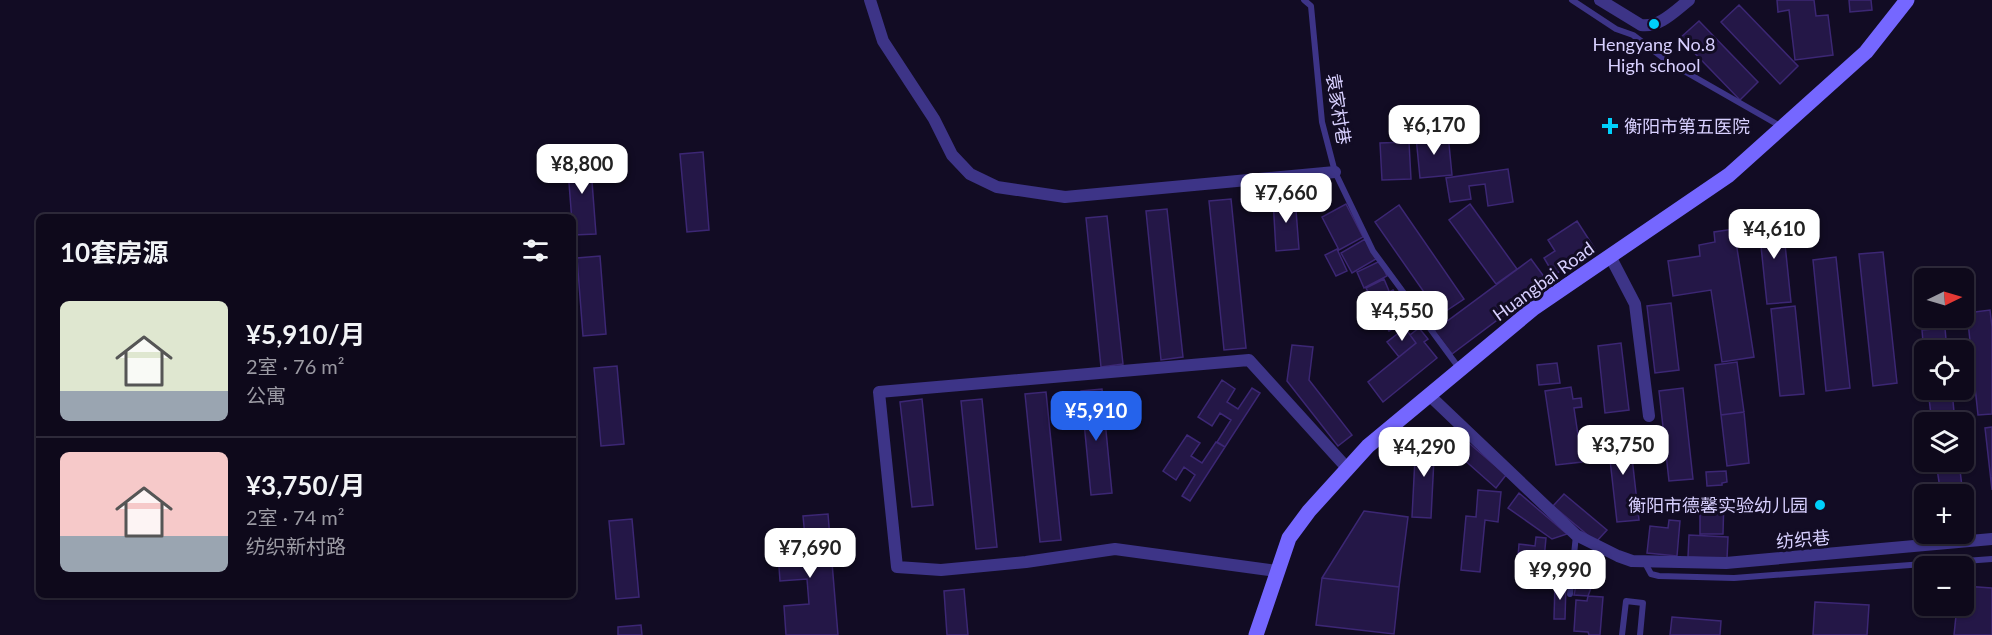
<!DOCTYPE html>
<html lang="zh">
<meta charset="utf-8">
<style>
:root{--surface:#0e091b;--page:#171224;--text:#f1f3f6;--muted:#9b9aa3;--line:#2e2a3a;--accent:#2563eb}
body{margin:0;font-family:Lato,"Noto Sans SC",sans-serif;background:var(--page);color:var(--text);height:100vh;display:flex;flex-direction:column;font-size:22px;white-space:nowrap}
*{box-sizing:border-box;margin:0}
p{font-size:20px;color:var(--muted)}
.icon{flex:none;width:33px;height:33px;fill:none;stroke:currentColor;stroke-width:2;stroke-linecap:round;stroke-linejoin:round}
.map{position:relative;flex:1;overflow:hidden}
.details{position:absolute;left:36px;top:214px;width:540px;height:384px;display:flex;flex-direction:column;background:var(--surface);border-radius:9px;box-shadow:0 2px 4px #0004,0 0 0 2px var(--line)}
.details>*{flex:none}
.needle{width:39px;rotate:85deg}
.fabs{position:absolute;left:1914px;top:268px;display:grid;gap:12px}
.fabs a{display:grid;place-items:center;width:60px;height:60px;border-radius:9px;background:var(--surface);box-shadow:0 2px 4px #0004,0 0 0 2px var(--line);font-size:30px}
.price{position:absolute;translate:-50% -51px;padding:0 14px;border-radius:12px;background:#fff;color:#222;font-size:20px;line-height:39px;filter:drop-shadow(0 2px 3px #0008)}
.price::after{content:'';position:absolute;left:50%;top:36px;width:18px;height:14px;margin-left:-9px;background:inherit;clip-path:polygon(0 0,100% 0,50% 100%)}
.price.active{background:var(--accent);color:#fff}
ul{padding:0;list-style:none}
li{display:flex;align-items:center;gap:18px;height:150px;padding:0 24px}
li+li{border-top:2px solid var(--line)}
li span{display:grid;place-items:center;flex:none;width:168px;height:120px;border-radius:9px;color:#555}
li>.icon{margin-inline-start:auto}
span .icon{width:72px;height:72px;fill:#fffc;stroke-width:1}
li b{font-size:26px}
h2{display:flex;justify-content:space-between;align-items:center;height:72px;padding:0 24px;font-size:26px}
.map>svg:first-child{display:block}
.building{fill:#241747;stroke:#3c2774;stroke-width:1.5}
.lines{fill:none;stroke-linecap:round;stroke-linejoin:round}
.lane{stroke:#3d3487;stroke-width:6}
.street{stroke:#3d3487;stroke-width:12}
.secondary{stroke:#7567ff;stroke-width:15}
.poi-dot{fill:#00d0fb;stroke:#120c24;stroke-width:2}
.labels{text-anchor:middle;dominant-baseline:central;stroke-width:6;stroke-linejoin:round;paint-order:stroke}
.poi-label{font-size:18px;fill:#d8d0ff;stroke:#120c24}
.street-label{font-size:18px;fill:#d8d0ff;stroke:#120c24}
</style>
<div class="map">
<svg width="1992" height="635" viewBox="0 0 1992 635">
<rect width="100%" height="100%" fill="#120c24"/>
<path class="building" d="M1777 0H1814L1816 16 1828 15 1833 55 1795 60 1789 10 1778 12Z
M1849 0H1871L1872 10 1850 12Z
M1739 5 1798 66 1780 84 1721 22Z
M1699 21 1758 82 1740 100 1680 38Z
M1448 134 1452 175 1420 178 1416 137Z
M1409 142 1411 179 1382 180 1380 143Z
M703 152 709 230 687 232 680 154Z
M590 155 596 234 573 235 567 157Z
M1508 169 1513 202 1488 206 1485 184 1469 186 1471 199 1450 202 1446 178Z
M1295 197 1299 249 1276 251 1273 199Z
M1231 199 1246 348 1224 350 1209 201Z
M1346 204 1363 237 1339 250 1322 217Z
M1470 204 1517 269 1496 284 1449 220Z
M1399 205 1464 299 1440 315 1375 222Z
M1167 209 1183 357 1161 360 1146 211Z
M1782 215 1791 302 1767 304 1758 217Z
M1107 216 1123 364 1101 367 1086 218Z
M1577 221 1595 249 1554 275 1544 258 1555 251 1548 240Z
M1734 229 1754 357 1722 362 1711 290 1673 296 1668 261 1700 256 1699 245 1715 242 1714 232Z
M1365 239 1376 259 1352 273 1341 253Z
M1337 249 1347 271 1336 276 1325 255Z
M1883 252 1897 383 1873 386 1859 254Z
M600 256 606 334 583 336 577 258Z
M1836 257 1850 388 1826 391 1813 260Z
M1531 259 1548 282 1452 354 1434 331Z
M1380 261 1387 276 1364 288 1357 272Z
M1384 279 1389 291 1372 299 1366 288Z
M1393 290 1410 318 1389 331 1371 302Z
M1671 303 1679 370 1655 373 1647 306Z
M1795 306 1804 394 1780 396 1771 309Z
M1990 310 1992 327V414L1978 415 1967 313Z
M1405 328 1416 343 1399 357 1387 342Z
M1419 328 1428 339 1424 342 1437 358 1383 402 1368 382 1416 343 1410 335Z
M1945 328 1947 351H1924V354L1922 330Z
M1621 343 1629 410 1605 413 1598 346Z
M1292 345 1313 347 1309 380 1352 435 1338 446 1287 381Z
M1737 362 1744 412 1721 415 1715 365Z
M1557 363 1560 383 1539 385 1537 365Z
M617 366 624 444 601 446 594 368Z
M1222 380 1235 389 1227 402 1238 409 1252 388 1260 393 1225 447 1217 442 1231 420 1220 413 1212 426 1198 417Z
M1571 387 1573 399 1581 398 1582 407 1574 408 1582 462 1556 465 1545 391Z
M1683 388 1693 479 1669 481 1659 391Z
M1102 389 1112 493 1091 495 1081 391Z
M1928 390H1952L1955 423H1932Z
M1046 392 1061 540 1040 542 1025 394Z
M922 399 933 505 912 507 900 402Z
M982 399 997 547 976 549 961 401Z
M1744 412 1749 463 1727 466 1721 415Z
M1992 427V490L1985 428Z
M1629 430 1639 520 1617 522 1607 433Z
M1187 435 1200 443 1191 456 1202 463 1216 442 1225 447 1190 501 1182 496 1195 475 1184 467 1176 480 1163 471Z
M1416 438H1435L1431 518 1412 517Z
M1463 438 1506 475 1496 488 1453 450Z
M1936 462H1959L1963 495H1941Z
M1726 471 1727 482 1722 483V485L1707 486 1706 472Z
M1478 490 1501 492 1498 522 1485 520 1480 572 1461 570 1466 516 1476 517Z
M1519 493 1567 534 1552 539 1508 508Z
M1564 494 1607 530 1596 542 1553 506Z
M1964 495 1968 530H1964Z
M1700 497H1724L1723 534H1700Z
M1364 511 1408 517 1399 587 1322 578Z
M828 514 838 635H786L784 606 809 604 807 579 780 581 777 539 805 537 803 516Z
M632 519 639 597 616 599 609 521Z
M1669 520 1680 521 1677 556 1647 553 1650 526 1668 528Z
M1689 535 1728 537 1727 559 1688 557Z
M1536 537 1546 538 1542 581 1531 580 1532 572 1517 570 1519 544 1535 546Z
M1322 578 1399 587 1394 634 1316 625Z
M1577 580H1594L1588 596 1574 595Z
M1555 583 1566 584 1565 619H1554Z
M1964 586 1992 588V635H1954L1957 606H1964Z
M964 589 968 635H947L944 591Z
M1588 596 1603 597 1600 635H1589L1588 632 1574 631 1576 600 1587 601Z
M1815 602 1869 605 1867 635H1813Z
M1672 617 1721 621 1720 635H1670Z
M641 625 642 635H618V627Z"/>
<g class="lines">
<path class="lane" d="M1304 0 1311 6 1322 122 1335 172 1373 251 1459 368
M1572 0 1616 29 1633 35 1670 63 1782 127
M1644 561 1651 574 1659 576 1734 578 1992 559
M1570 594 1576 535
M1622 635 1626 601 1643 603 1640 635"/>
<path class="street" d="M870 0 883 41 934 119 952 155 970 174 997 187 1065 197 1335 172
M1600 0 1641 25C1659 28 1675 11 1689 0
M1610 256 1635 304 1649 416
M1429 395 1576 535 1618 556 1632 561 1726 563 1992 539
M1277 571 1115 549 1026 562 941 570 897 567 879 392 1249 360 1347 468"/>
<path class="secondary" d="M1256 635 1289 538 1309 511 1368 446 1534 308 1729 175 1866 52 1907 0"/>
</g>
<g class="poi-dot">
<circle cx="1654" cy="24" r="6"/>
<path d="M1607 117h6v6h6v6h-6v6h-6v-6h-6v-6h6z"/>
<circle cx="1820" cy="505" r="6"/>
</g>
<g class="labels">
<g class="poi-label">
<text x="1654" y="44">Hengyang No.8<tspan x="1654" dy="21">High school</tspan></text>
<text x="1624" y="126" text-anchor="start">衡阳市第五医院</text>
<text x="1808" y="505" text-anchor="end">衡阳市德馨实验幼儿园</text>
</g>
<g class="street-label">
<text transform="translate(1339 109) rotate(81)">袁家村巷</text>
<text transform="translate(1543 281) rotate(-36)">Huangbai Road</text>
<text transform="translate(1803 539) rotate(-5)">纺织巷</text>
</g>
</g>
</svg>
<div class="fabs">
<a><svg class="needle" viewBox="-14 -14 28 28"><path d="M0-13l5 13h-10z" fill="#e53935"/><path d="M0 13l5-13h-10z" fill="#9b9aa3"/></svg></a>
<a><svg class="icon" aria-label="locate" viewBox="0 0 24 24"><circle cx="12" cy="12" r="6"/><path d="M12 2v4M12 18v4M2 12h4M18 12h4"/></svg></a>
<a><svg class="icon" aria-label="layers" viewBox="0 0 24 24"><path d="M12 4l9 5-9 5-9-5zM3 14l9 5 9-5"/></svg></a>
<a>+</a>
<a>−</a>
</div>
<b class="price" style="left:1434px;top:156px">¥6,170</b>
<b class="price" style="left:582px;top:195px">¥8,800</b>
<b class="price" style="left:1286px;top:224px">¥7,660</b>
<b class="price" style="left:1774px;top:260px">¥4,610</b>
<b class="price" style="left:1402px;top:342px">¥4,550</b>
<b class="price active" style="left:1096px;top:442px">¥5,910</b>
<b class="price" style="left:1623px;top:476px">¥3,750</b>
<b class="price" style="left:1424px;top:478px">¥4,290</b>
<b class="price" style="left:810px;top:579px">¥7,690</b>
<b class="price" style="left:1560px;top:601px">¥9,990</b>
<section class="details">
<h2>10套房源<svg class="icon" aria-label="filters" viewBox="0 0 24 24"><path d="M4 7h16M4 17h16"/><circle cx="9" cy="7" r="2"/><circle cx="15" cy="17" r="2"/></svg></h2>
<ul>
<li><span style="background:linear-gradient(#dfe7d0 75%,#9aa5b1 0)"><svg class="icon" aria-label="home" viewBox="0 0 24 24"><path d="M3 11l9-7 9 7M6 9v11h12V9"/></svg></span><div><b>¥5,910/月</b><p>2室 · 76 m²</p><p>公寓</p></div></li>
<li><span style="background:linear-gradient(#f6c9c9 70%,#9aa5b1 0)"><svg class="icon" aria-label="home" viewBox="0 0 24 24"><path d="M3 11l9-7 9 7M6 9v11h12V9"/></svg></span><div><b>¥3,750/月</b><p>2室 · 74 m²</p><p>纺织新村路</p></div></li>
</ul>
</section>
</div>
